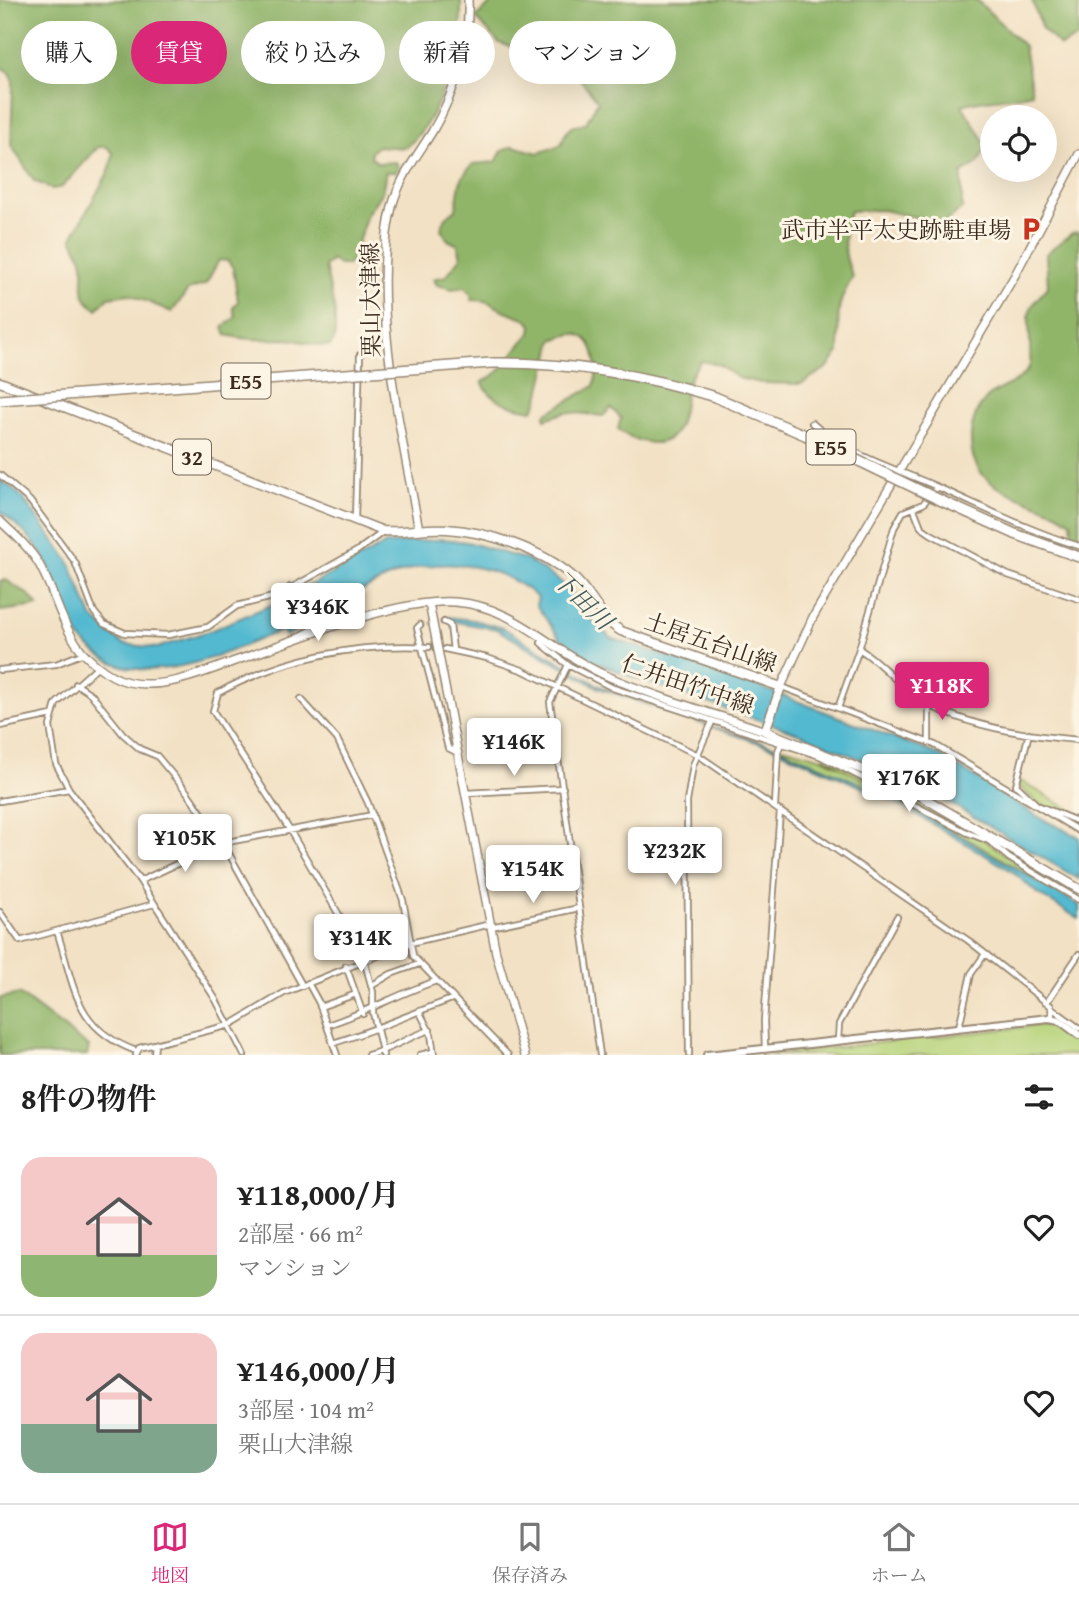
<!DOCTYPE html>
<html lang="ja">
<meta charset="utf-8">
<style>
:root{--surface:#fff;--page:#f6f6f6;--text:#222;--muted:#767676;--line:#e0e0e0;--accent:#db2777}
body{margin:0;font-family:"Gentium Book Plus","Noto Serif JP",serif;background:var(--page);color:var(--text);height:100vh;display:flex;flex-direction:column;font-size:26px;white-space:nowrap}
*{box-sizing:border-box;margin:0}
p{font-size:23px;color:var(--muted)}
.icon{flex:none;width:38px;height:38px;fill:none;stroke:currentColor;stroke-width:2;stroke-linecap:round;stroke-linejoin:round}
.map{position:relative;height:1055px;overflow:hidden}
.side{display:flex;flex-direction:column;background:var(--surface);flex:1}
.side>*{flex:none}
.top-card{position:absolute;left:21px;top:21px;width:700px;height:63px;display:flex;gap:14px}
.buttons{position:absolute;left:980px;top:105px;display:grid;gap:14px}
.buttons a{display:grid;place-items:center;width:77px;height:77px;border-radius:50%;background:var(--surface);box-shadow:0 7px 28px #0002;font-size:35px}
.price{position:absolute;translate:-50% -60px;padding:0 16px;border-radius:7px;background:#fff;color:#222;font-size:23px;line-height:46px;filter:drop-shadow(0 2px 4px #0008)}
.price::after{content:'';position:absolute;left:50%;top:42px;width:21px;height:16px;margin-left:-10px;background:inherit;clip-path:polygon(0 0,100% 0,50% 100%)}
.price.on{background:var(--accent);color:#fff}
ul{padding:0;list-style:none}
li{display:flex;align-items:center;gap:21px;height:175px;padding:0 21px}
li+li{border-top:2px solid var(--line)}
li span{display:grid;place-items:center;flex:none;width:196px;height:140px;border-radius:21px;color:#555}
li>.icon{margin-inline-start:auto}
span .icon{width:84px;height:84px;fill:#fffc;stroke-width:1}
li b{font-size:30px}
h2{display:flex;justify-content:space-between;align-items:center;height:84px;padding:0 21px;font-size:30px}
.pill{padding:0 24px;border-radius:32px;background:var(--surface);box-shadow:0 7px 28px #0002;font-size:24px;line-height:63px}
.pill.on{background:var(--accent);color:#fff}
.menu{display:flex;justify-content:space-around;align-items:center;height:98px;border-top:2px solid var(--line);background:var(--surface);font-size:19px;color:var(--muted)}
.menu a{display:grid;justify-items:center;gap:4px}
.menu .on{color:var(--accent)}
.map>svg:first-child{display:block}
.green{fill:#b6d379;stroke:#787e4c;stroke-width:2}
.forest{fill:#90b569;stroke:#667044;stroke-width:2}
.water{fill:#52b9d0;stroke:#467277;stroke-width:2}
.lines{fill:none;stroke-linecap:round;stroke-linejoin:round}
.minor-tunnel{stroke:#cdbca3;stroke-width:4.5;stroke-dasharray:4.5 2;stroke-linecap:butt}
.minor-casing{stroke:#968671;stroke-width:8}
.tertiary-casing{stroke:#968671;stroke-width:10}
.secondary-casing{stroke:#968671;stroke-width:10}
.primary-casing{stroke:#968671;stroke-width:11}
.motorway-casing{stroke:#968671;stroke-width:12}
.minor{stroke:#fff;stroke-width:4.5}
.tertiary{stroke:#fff;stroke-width:6}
.secondary{stroke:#fff;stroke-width:7}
.primary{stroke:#fff;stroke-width:8}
.motorway{stroke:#fff;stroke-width:9}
.motorway-bridge-casing{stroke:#968671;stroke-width:12;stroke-linecap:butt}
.motorway-bridge{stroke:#fff;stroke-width:9}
.labels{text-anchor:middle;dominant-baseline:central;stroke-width:6;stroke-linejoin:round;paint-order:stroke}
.shield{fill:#fcf5e5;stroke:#75675a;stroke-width:2}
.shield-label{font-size:21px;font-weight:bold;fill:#3b2a1e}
.poi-label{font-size:23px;fill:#3b2a1e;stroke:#fcf5e5;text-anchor:end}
.street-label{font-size:23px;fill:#3b2a1e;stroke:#fcf5e5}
.water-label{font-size:24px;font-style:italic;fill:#435c5c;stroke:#fcf5e5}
</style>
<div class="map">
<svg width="1079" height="1055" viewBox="0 0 1079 1055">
<rect width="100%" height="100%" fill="#fcf5e5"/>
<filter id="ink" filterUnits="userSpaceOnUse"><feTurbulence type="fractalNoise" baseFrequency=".0143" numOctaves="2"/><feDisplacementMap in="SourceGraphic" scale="14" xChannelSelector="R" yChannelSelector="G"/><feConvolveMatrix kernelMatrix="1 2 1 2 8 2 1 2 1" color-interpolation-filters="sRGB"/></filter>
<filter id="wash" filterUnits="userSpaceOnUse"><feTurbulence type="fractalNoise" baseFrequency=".00686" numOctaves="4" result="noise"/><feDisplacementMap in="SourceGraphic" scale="28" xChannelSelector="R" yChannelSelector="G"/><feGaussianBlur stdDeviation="1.57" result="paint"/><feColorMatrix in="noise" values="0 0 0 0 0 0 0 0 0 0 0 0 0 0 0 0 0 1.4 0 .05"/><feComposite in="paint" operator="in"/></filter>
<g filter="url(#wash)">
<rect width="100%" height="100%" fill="#f2e1c4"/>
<path class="green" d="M783 747 822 758 934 815 933 818C883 791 831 773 781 748Z
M823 756 912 795 988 839 846 771Z
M1019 780 1079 815V820L1038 804 1018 785Z
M936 816 989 843 1034 875 1032 877 934 819Z
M1042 1025H1054L1079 1044V1055H767Z"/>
<path class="forest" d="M0 0H461C463 44 441 120 405 148L378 146 371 151V157L378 163 396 162 399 168 396 172H386L382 192 367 214 353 258 348 265H339L332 260 325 266 335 312V339L330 346C314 347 303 340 287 339 264 339 250 341 226 335L223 327 236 317 233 308 238 301 233 268 228 261 219 260 206 284 188 290 172 312 129 294 109 297 97 309C76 296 85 283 83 264 82 254 76 247 72 238L110 169 113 153 107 147H98L62 187 52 189 34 181 11 145 13 83 11 74 0 66Z
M494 0H977L1024 46 1032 93C1008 100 986 97 962 105L987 146 978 163 962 173V209L943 223 882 210 850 211C842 236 842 252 853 277 832 311 840 316 839 352L828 367 801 384 761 383 738 378 720 365 701 361C678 388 689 405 677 429 665 453 633 441 618 429L621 418 611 408 603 416 566 412 545 419V414L594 386C599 369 597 337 575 334 568 333 560 338 553 340L539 398 533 410C512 407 491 402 482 382 506 372 511 351 531 333L532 325C523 315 519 317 508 312 489 305 494 300 471 300L472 296 465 287 452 289 437 285 433 279 446 276 461 257 458 245 448 240 441 229 446 217 456 209C460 188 456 181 473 164L496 162 502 151 513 146 538 153 561 145C565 130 571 125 586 123L598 101 575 73 572 42 550 34 540 41 511 47 499 43 476 18Z
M1032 0H1079L1078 38 1060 46 1042 29Z
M1079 232V537L1072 534 1071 522C1031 492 968 498 971 435 972 421 978 407 988 397 1001 385 1022 384 1030 365 1031 361 1030 353 1030 349 1031 314 1020 316 1048 287L1046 254 1072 233Z
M6 580 29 595 38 606 0 611V581Z
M19 994 89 1047 87 1055H0V998Z"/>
<path class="water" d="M0 479 21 496 69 561 92 617 123 644 157 648 212 630 283 600 386 544 444 539 467 542 527 560 561 582 584 605 591 619 611 638 744 681 939 755 1044 820 1079 837V879L912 781 801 734 634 678 594 661 562 641 536 605 538 598C502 564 443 556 397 574 376 582 355 595 334 605L337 609 286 636 282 630C205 662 108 710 61 607 56 598 56 587 52 577 44 548 22 529 0 511Z
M447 617 473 620 503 628 600 686 703 724 775 746 894 798 1079 905V919L1038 894 1012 871 893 801 774 748 599 688 496 629 446 620Z"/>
</g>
<g filter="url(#ink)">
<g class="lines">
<path class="minor-tunnel" d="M420 625 444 622"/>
<g class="minor-casing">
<path id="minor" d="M812 423C845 454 894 468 935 486 983 507 1029 531 1079 546
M0 475 30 501 75 562 94 612 104 624 125 633 168 635 208 627 237 606 277 596 357 551 383 532
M914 509 921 527 931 534 1008 575 1079 599
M355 519 360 355
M290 587 313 628
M444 622 450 625 453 650
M420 625 417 628 448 748 458 753
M544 638 541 643 568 665 613 688 820 756
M293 639 336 618 347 622
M445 649 487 658 522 670 698 755 969 941 1051 1006 1052 1018
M859 649C883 663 899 687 922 701 966 727 1029 736 1079 740
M568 665 550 702 600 1055
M98 666 56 704 50 726 56 764 69 789 140 881 216 1000 244 1055
M0 670 56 664 84 653
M76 684 91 694 123 734 140 749 157 756 187 792 223 843 302 985
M782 687 935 745 1079 831
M301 699 337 739 368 803 403 900 413 956 508 1055
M838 708 859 649 894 528 903 512 923 504 937 487
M0 726 52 715
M1029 733 1016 785 1037 805 1079 822
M929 743V705
M820 756 968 833 989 841 992 837
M466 793 563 788
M0 801 69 789
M775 806 778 751 781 744
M989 841 1009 858 1079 900
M140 881 222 843 373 815
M0 912 20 941 154 904
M491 927 579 908
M57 931C75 987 74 1028 136 1051
M346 966 363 1014
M308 983 319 1003 337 1055
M371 986 391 974 419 964
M1047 1002 1079 954
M320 1007 356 994
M1053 1009 1079 1028
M419 1011 431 1034 434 1055
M327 1025C365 1013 398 994 436 981
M959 1027 971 974 985 954
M838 1040 839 1024 897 917
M333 1043C374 1031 412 1013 452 999
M765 1048 764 1021 780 811
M136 1055 139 1048 230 1025 284 993 410 943 491 924
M154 1055 155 1044
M368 1055C390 1050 408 1037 430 1030
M383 1055 373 1013V992L363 956 289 829 213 711 218 693C282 658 357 643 429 647
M420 1055 433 1052
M689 1055 687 802 693 765 712 722"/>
</g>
<g class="tertiary-casing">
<path id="tertiary" d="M707 1055 1049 1018 1059 1020 1079 1035"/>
</g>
<g class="secondary-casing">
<path id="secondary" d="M0 521C14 534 29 547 39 564 59 599 62 637 95 664 105 672 115 679 128 682 164 690 202 673 235 661 293 641 396 598 455 602 516 606 552 652 605 675 657 698 712 713 765 731
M419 530C402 436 369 300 392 207 399 179 417 156 432 132 455 93 470 45 468 0
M429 603 496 953 525 1055
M781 687 813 617 1015 275 1079 154"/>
</g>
<g class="primary-casing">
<path id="primary" d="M0 382 383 531C405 533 426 527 447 529 489 532 540 549 572 576 592 593 598 617 621 631L781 687 765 731 904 786 1079 889"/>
</g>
<g class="motorway-casing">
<path id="motorway" d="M491 363C569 362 642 374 715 397
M944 502 1015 534 1079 557"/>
</g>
<use href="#minor" class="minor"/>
<use href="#tertiary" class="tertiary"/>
<use href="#secondary" class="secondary"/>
<use href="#primary" class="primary"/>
<use href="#motorway" class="motorway"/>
<g class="motorway-bridge-casing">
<path id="motorway-bridge" d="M715 397 805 435 944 502
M0 400 491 363"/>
</g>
<use href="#motorway-bridge" class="motorway-bridge"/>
</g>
</g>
<defs>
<g id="parking-bare" transform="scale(1.89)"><path d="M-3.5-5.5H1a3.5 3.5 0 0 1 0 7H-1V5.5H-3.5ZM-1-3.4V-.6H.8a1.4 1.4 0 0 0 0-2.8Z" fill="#c8321e" stroke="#fcf5e5" stroke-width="2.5" paint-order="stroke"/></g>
</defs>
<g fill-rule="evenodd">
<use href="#parking-bare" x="1031" y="229"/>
</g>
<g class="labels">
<g class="shield">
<rect x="221.5" y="363.5" width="49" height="35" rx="5"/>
<rect x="806.5" y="429.5" width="49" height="35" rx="5"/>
<rect x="173" y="439.5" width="38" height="35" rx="5"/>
</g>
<g class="shield-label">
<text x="246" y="381">E55</text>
<text x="831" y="447">E55</text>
<text x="192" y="457">32</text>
</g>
<g class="poi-label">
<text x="1011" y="229">武市半平太史跡駐車場</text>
</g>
<g class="street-label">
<text transform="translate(370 300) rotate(-91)">栗山大津線</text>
<text transform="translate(711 642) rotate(19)">土居五台山線</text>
<text transform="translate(688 684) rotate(19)">仁井田竹中線</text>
</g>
<g class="water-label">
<text transform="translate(583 600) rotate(44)">下田川</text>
</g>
</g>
</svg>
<div class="buttons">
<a><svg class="icon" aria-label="locate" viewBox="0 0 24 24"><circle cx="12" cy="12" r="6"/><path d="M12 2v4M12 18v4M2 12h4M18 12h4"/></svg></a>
</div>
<b class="price" style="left:318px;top:643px">¥346K</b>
<b class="price on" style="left:942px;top:722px">¥118K</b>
<b class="price" style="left:514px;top:778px">¥146K</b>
<b class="price" style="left:909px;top:814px">¥176K</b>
<b class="price" style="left:185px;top:874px">¥105K</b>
<b class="price" style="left:675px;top:887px">¥232K</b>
<b class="price" style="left:533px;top:905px">¥154K</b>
<b class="price" style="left:361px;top:974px">¥314K</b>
<div class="top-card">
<a class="pill">購入</a>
<a class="pill on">賃貸</a>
<a class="pill">絞り込み</a>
<a class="pill">新着</a>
<a class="pill">マンション</a>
</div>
</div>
<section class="side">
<h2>8件の物件<svg class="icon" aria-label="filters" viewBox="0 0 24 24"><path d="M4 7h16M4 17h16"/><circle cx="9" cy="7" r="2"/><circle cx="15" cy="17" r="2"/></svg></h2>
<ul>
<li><span style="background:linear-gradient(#f6c9c9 70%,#8fb573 0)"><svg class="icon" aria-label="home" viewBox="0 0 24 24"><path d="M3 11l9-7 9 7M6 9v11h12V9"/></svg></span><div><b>¥118,000/月</b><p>2部屋 · 66 m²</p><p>マンション</p></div><svg class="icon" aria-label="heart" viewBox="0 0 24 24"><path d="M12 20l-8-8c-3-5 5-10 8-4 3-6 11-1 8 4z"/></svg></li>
<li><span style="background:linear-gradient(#f6c9c9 65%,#7fa58c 0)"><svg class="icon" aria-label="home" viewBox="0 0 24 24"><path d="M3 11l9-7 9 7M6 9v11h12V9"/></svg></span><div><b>¥146,000/月</b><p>3部屋 · 104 m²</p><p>栗山大津線</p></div><svg class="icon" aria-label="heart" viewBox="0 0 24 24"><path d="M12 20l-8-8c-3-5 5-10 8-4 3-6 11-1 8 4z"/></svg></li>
</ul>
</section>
<nav class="menu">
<a class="on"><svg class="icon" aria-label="map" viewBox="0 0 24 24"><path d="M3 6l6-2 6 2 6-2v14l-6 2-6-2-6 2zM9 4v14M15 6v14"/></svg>地図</a>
<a><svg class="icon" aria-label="saved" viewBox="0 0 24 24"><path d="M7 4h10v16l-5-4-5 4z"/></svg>保存済み</a>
<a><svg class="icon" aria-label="home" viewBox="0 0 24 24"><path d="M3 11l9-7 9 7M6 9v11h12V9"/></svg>ホーム</a>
</nav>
